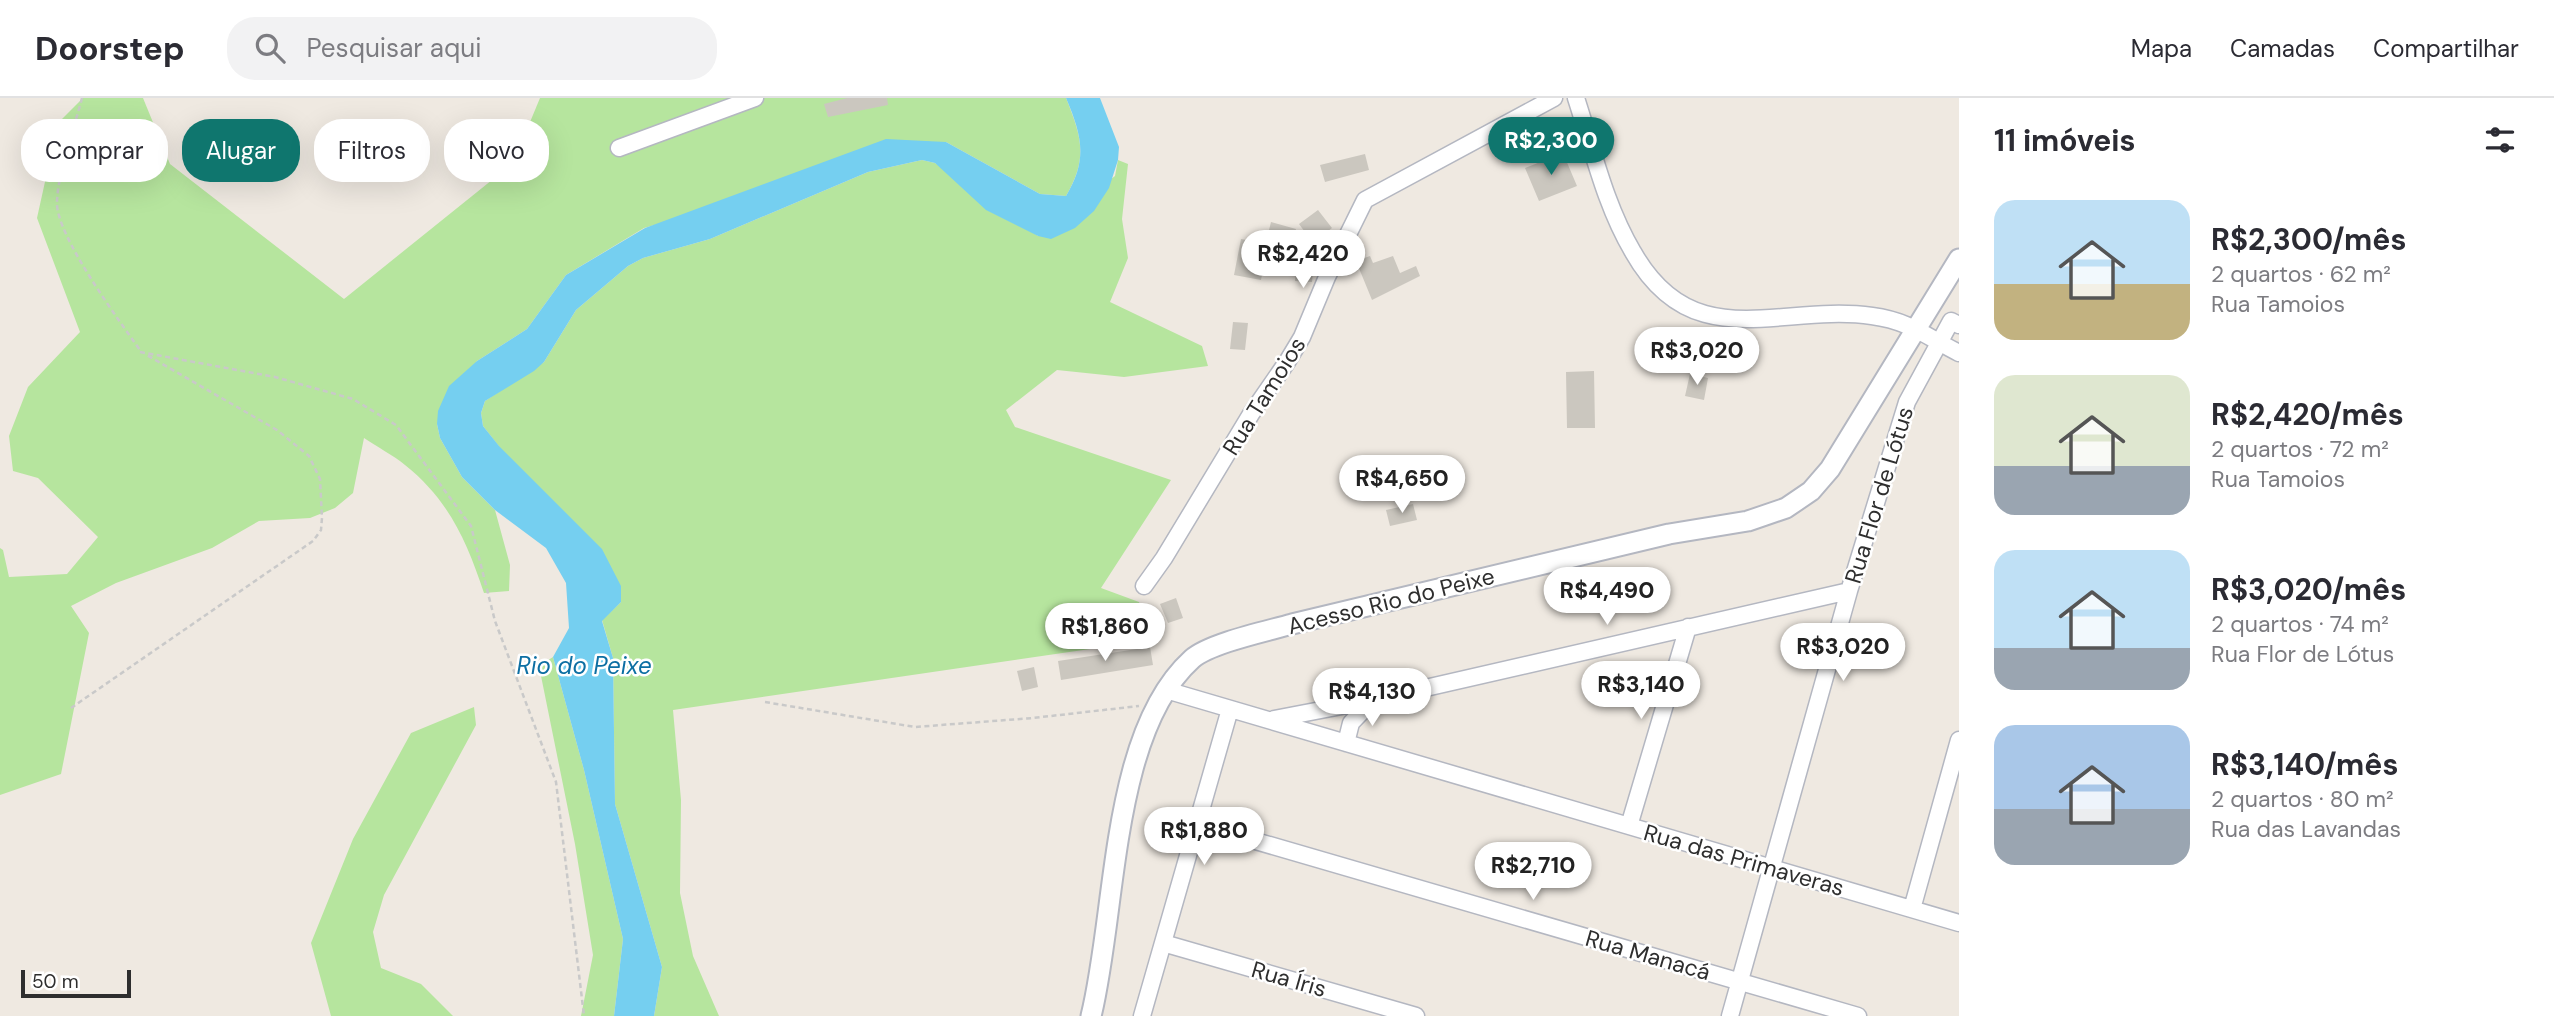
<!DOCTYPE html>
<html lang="pt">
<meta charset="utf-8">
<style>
:root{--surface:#fff;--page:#f2f2f3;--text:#2b2b33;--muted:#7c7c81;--line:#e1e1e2;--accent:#0f766e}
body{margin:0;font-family:"DM Sans",sans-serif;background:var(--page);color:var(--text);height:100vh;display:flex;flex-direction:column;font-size:26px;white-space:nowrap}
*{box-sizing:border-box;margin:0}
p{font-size:23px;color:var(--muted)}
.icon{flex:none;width:38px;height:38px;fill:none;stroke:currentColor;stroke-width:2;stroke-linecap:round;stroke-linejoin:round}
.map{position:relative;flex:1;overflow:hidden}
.panel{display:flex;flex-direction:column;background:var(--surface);width:595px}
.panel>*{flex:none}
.guide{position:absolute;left:21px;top:21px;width:665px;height:63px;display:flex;gap:14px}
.scale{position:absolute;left:21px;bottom:18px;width:110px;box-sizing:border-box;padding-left:7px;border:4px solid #2e2e2e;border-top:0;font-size:19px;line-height:24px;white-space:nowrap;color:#2e2e2e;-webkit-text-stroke:5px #fff;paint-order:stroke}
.price{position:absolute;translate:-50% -60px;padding:0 16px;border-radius:24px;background:#fff;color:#222;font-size:23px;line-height:46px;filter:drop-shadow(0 2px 4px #0008)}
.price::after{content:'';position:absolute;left:50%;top:42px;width:21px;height:16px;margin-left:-10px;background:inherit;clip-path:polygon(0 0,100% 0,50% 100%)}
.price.current{background:var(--accent);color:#fff}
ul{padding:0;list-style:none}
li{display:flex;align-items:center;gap:21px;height:175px;padding:0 35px}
li span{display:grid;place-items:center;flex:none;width:196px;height:140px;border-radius:21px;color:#555}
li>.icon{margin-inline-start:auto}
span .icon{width:84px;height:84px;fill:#fffc;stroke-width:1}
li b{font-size:30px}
h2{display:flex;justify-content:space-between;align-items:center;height:84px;padding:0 35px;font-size:30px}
.pill{padding:0 24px;border-radius:28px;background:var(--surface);box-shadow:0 7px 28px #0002;font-size:24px;line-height:63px}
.pill.current{background:var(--accent);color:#fff}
header{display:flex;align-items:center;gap:42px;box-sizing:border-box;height:98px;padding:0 35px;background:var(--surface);border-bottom:2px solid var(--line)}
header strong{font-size:33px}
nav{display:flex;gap:38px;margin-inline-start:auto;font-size:24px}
.search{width:490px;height:63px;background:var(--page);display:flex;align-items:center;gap:18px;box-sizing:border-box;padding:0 24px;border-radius:28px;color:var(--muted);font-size:26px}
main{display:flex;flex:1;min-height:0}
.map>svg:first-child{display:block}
.green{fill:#b6e59e}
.water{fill:#75cff0}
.building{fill:#cbc7bf}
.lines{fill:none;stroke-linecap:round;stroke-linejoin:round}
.minor-casing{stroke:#b4b7c1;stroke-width:19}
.tertiary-casing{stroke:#b4b7c1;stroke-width:23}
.path{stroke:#c9c9c9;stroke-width:2.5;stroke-dasharray:5 3.5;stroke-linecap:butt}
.minor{stroke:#fff;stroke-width:16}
.tertiary{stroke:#fff;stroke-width:19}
.labels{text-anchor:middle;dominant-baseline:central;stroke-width:5;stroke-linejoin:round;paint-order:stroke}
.street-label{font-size:23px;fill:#2e2e2e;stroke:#fff}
.water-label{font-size:24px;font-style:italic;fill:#0d6fa3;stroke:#fff}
</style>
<header>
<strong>Doorstep</strong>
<div class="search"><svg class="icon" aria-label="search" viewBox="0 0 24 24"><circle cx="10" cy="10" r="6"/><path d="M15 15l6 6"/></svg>Pesquisar aqui</div>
<nav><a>Mapa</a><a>Camadas</a><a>Compartilhar</a></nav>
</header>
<main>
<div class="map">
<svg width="1959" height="918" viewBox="0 0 1959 918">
<rect width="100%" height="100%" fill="#efe9e1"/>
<path class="green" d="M83 0H143L170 66 344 201 513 65 540 0H1066C1082 40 1088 60 1066 98L1040 96 946 44 644 130 566 177 527 231 477 263 437 326 440 340 462 379 495 412 510 467 509 493 484 495C467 444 449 402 405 367 393 357 377 349 364 340L353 395 335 410 310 420 259 423 212 450 116 485 71 508 89 535 61 676 0 697V450L3 452 9 479 67 476 98 439 38 380 13 373 9 338 28 289 80 234 37 120 58 25Z
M922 62 935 65 1038 138 1115 78 1118 62 1128 66 1122 121 1128 160 1110 204 1202 248 1208 268 1124 279 1057 272 1006 312 1015 329 1171 382 1101 490 1139 504 1152 542 673 612 681 702 680 795 693 858 719 918H654L662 869 615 706 613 560 602 522 621 504 483 328 481 315 485 303 544 264 576 212 628 168 643 160 710 141 868 74Z
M553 559 584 672 623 841 614 918H581L593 857 575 746 539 568Z
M474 609 476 627 384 797 373 834 381 870 421 886 453 918H331L311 845 353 741 411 635Z"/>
<path class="water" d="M1066 0H1100L1119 49 1118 62 1109 90 1094 113 1075 130 1051 141 1038 138 986 112 935 65 922 62 868 74 710 141 643 160 628 168 576 212 544 264 534 273 485 303 481 315 483 328 499 348 602 451 621 488V504L602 523 613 560 615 706 662 869 654 918H614L623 841 584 672 553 559 569 530 566 485 546 450 495 412 462 379 440 340 437 326 438 313 449 288 477 263 527 231 566 177 645 130 886 41 946 44 1040 96 1066 98C1088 61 1082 38 1066 0Z"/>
<path class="building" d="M847 0H887L888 7 828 19 824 6Z
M1563 55 1577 88 1539 103 1525 70Z
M1365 56 1369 72 1325 84 1320 67Z
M1318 112 1332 130 1313 145 1299 126Z
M1271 124 1296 131 1293 143 1268 136Z
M1241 141 1268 146 1261 182 1234 177Z
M1370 158 1373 165 1393 158 1400 175 1416 168 1420 178 1372 202 1356 163Z
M1297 162 1314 163 1312 184 1295 183Z
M1233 224 1248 225 1245 252 1230 251Z
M1682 253 1684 264 1652 269 1650 257Z
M1594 273 1595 330H1567L1566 274Z
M1690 276 1708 280 1704 302 1685 298Z
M1413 406 1417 422 1390 428 1386 412Z
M1176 500 1183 520 1168 525 1160 506Z
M1150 549 1153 567 1061 582 1058 563Z
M1034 569 1038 589 1022 593 1017 573Z"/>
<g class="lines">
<g class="minor-casing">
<path id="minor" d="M1576 0C1593 52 1605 107 1633 154 1693 260 1780 205 1872 218 1910 223 1927 239 1959 255
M619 50 755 0
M1144 488 1164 460 1251 316 1287 264 1302 239 1327 179 1365 102 1554 0
M1166 592 1959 825
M1274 621 1373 602 1849 493
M1346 645 1351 625 1373 602
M1197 726 1858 918
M1629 728 1688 529
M1912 811 1959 642
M1163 845 1416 918
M1142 918 1230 611
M1730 918 1849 493 1907 304 1951 223 1959 227"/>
</g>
<g class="tertiary-casing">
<path id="tertiary" d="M1091 918C1117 814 1110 635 1192 561 1210 545 1268 533 1292 526L1669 436 1748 423 1786 410 1811 393 1830 371 1959 161"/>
</g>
<path class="path" d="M82 0C74 31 58 73 57 104 55 136 120 224 140 252
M140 254 275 279 353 301 396 327 471 428 495 523 556 684 584 918
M765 604 915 629 1033 620 1139 608
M71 610 313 443 321 432 322 420 320 381 309 358 277 332 145 256"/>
<use href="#minor" class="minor"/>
<use href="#tertiary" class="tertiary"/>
</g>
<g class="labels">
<g class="street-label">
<text transform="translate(1264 298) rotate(-58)">Rua Tamoios</text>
<text transform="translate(1879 397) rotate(-73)">Rua Flor de Lótus</text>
<text transform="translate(1391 503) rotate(-14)">Acesso Rio do Peixe</text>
<text transform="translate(1744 762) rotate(16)">Rua das Primaveras</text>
<text transform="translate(1648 857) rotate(16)">Rua Manacá</text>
<text transform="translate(1289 881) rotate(16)">Rua Íris</text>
</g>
<g class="water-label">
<text x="584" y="567">Rio do Peixe</text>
</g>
</g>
</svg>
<div class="scale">50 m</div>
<b class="price current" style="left:1551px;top:79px">R$2,300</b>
<b class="price" style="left:1303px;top:192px">R$2,420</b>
<b class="price" style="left:1697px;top:289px">R$3,020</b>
<b class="price" style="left:1402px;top:417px">R$4,650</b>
<b class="price" style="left:1607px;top:529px">R$4,490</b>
<b class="price" style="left:1105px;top:565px">R$1,860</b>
<b class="price" style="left:1843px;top:585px">R$3,020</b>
<b class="price" style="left:1641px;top:623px">R$3,140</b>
<b class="price" style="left:1372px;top:630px">R$4,130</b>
<b class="price" style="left:1204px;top:769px">R$1,880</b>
<b class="price" style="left:1533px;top:804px">R$2,710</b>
<div class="guide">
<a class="pill">Comprar</a>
<a class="pill current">Alugar</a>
<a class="pill">Filtros</a>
<a class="pill">Novo</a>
</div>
</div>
<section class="panel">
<h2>11 imóveis<svg class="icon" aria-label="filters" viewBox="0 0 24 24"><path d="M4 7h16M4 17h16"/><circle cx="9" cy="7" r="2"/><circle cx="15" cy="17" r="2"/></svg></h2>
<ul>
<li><span style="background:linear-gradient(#bfe0f5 60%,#c2b280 0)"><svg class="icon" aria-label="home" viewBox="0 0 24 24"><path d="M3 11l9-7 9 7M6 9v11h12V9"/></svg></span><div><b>R$2,300/mês</b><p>2 quartos · 62 m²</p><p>Rua Tamoios</p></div></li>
<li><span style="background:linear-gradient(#dfe7d0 65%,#9aa5b1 0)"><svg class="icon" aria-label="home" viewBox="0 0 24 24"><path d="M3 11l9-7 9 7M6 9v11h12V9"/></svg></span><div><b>R$2,420/mês</b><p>2 quartos · 72 m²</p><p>Rua Tamoios</p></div></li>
<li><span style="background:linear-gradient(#bfe0f5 70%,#9aa5b1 0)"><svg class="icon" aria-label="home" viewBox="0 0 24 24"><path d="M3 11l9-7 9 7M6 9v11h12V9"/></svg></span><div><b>R$3,020/mês</b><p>2 quartos · 74 m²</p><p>Rua Flor de Lótus</p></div></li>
<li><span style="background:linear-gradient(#a9c7e8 60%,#9aa5b1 0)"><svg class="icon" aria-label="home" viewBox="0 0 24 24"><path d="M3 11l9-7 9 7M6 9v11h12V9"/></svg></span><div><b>R$3,140/mês</b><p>2 quartos · 80 m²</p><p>Rua das Lavandas</p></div></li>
</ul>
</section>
</main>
